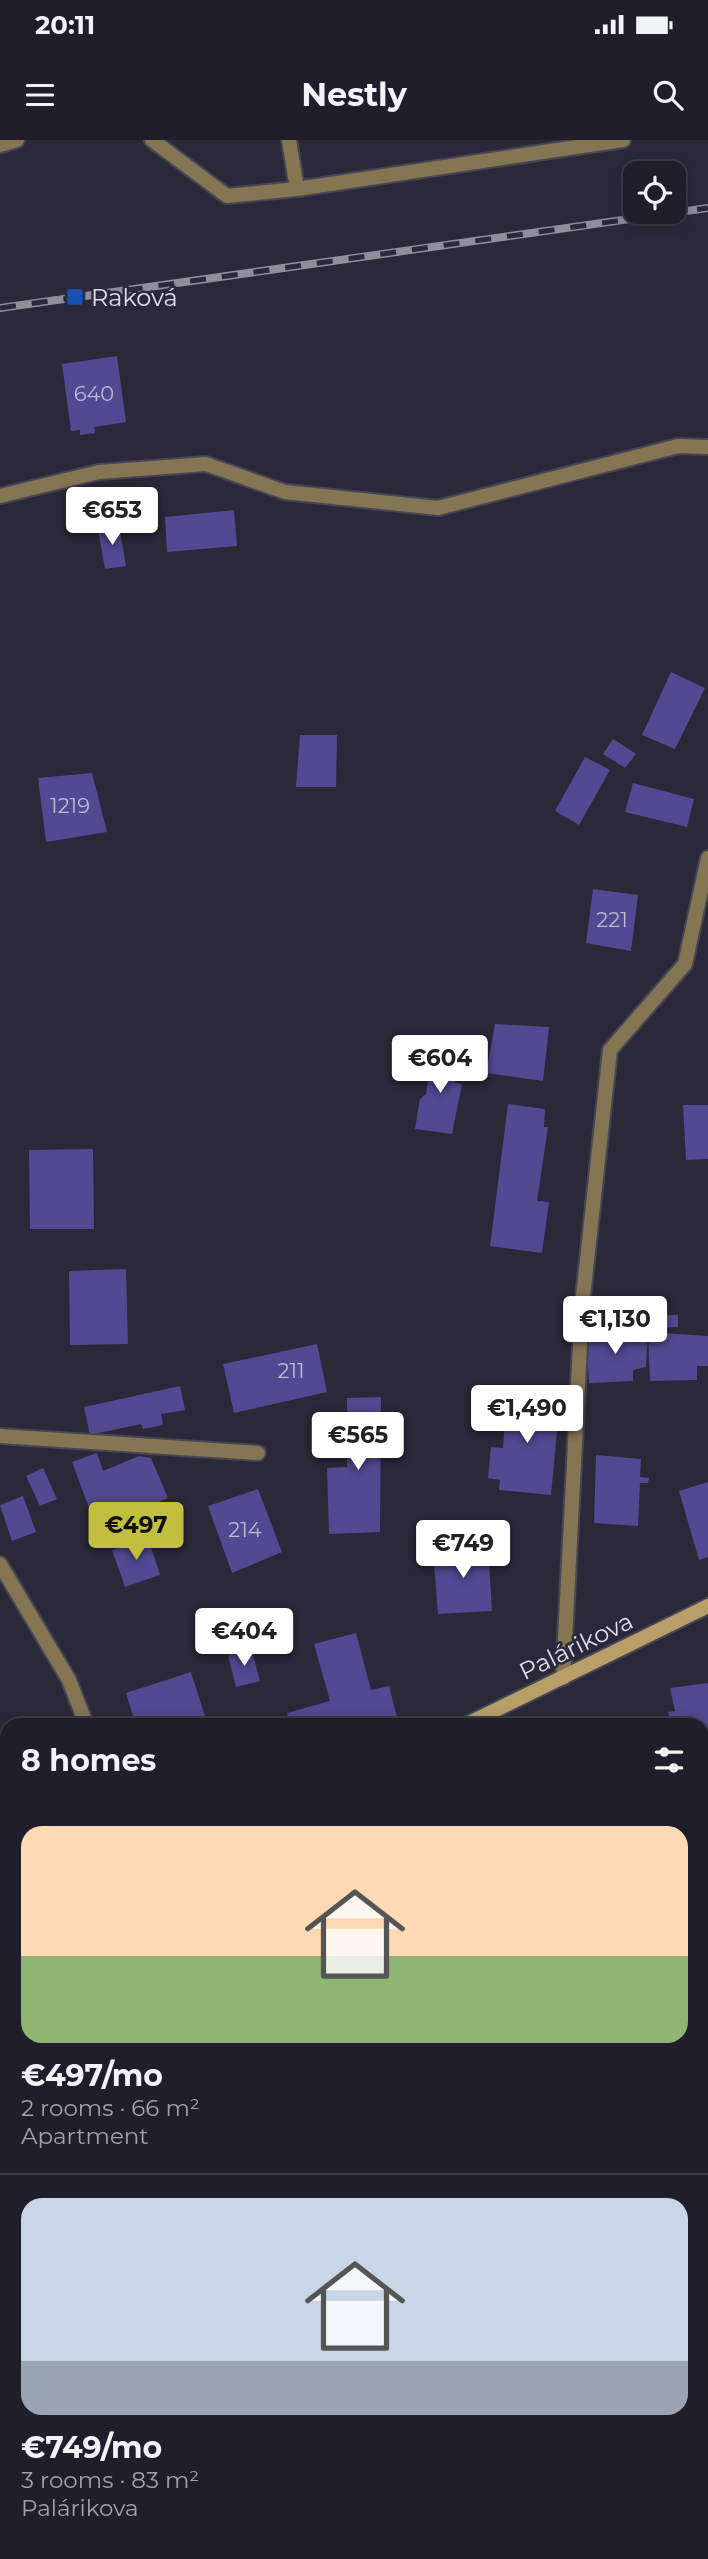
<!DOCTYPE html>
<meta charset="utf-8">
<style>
:root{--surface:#201e2b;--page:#282733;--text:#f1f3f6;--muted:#a2a2a9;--line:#3d3c47;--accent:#c1be40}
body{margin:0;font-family:Montserrat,sans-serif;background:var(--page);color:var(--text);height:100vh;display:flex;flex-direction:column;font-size:26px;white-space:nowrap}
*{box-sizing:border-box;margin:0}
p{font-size:23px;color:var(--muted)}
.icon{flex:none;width:38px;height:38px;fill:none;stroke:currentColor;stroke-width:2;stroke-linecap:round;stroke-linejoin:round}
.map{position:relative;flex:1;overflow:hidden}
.sheet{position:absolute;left:0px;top:1578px;width:709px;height:842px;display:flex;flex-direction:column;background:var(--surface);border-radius:21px 21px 0 0;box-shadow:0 4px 18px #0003,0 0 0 2px var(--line)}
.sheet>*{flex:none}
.tools{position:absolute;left:623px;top:21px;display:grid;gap:14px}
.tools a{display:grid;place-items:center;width:63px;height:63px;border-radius:14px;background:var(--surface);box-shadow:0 4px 18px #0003,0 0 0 2px var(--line);font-size:35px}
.price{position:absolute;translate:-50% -60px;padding:0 16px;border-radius:7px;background:#fff;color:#222;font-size:23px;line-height:46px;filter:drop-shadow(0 2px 4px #0008)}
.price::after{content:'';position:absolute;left:50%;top:42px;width:21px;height:16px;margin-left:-10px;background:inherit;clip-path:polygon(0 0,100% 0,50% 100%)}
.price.selected{background:var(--accent);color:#111}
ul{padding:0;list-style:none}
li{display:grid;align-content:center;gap:14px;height:371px;padding:0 21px}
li+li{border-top:2px solid var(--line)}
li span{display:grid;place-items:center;height:217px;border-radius:21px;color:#555}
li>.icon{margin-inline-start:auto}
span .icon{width:126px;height:126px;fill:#fffc;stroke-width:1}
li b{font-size:30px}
h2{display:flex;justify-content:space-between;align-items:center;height:84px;padding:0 21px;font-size:30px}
.status{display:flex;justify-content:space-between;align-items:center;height:49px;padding:0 35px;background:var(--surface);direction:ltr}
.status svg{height:19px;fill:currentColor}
header{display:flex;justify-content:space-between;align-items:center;height:91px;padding:0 21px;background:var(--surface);font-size:32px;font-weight:700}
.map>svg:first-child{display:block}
.building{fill:#524992}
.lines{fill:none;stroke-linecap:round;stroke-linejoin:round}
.minor-casing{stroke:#484555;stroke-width:18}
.tertiary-casing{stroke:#484555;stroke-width:18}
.secondary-casing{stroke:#484555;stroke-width:18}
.minor{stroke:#847553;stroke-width:14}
.tertiary{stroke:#847553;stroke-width:14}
.secondary{stroke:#b7a068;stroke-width:14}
.rail-casing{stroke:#8f8e9b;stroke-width:8}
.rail{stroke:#2b2839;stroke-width:5;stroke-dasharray:16;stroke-linecap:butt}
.transit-dot{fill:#1a4fb4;stroke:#2b2839;stroke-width:2.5}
.labels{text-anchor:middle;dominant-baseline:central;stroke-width:5;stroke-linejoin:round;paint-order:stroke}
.number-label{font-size:21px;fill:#bcb9d3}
.poi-label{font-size:24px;fill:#dfdee9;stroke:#2b2839;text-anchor:start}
.street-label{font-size:24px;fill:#dfdee9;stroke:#2b2839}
</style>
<div class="status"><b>20:11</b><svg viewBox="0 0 49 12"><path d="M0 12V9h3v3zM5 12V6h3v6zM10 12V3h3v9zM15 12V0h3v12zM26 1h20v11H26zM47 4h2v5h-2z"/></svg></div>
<header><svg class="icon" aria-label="menu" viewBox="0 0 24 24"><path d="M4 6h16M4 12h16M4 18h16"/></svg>Nestly<svg class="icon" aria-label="search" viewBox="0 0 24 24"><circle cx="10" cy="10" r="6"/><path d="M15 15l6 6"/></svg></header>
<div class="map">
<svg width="708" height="2419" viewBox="0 0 708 2419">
<rect width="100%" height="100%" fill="#2b2839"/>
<path class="building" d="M117 216 126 282 94 287 95 293 80 295V290L71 291 62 224Z
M234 370 237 406 167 412 165 377Z
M119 385 126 426 105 429 98 389Z
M671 532 705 548 675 609 642 595Z
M300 595H337L336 647H296Z
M613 599 636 614 625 628 603 614Z
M585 617 610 630 579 685 555 671Z
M92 633 107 692 46 702 38 638Z
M633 643 694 659 687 687 625 672Z
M593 749 638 755 631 811 586 803Z
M495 884 549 887 543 941 486 933Z
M433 912 461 915 455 943 462 944 452 994 415 989 420 959 426 954Z
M508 964 545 969 544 987H548L537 1061 549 1062 542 1113 490 1106Z
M683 965H708V1019L686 1020Z
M93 1009 94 1089H30L29 1010Z
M126 1129 128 1204 70 1205 69 1131Z
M659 1175H678V1187L658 1188Z
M631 1192V1194H648L646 1227 633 1230V1241L589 1243 586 1194Z
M648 1192 708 1196V1226H697V1240L650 1241Z
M317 1204 327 1252 234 1273 223 1224Z
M180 1246 185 1270 161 1274 163 1285 143 1289 141 1284 90 1295 84 1267Z
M507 1253 560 1259 551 1355 499 1350 500 1340 488 1338 491 1307 503 1308Z
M381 1257 380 1392 329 1394 327 1328 347 1327V1258Z
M97 1313 103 1331 139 1316 151 1318 168 1358 97 1389 72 1322Z
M596 1315 641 1319 640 1337 649 1338 648 1343H640L638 1386 594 1383Z
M43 1328 57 1359 40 1366 26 1336Z
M708 1342V1417L699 1420 679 1351Z
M258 1349 282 1412 232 1433 208 1366Z
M23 1356 36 1392 12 1401 0 1365Z
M148 1398 160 1435 125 1447 112 1410Z
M488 1406 492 1471 438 1474 433 1411Z
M356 1493 371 1550 389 1546 399 1585 291 1586 287 1573 330 1561 314 1504Z
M251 1508 260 1541 236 1547 228 1515Z
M191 1532 208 1586H136L126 1553Z
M708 1543V1611L702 1613V1586H671L668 1572 675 1571 670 1548Z
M7 1636V1718L1 1722 0 1641Z
M708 1646V1681L702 1682V1647Z
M0 1736 7 1745V1756L0 1761Z
M0 1971 7 1990V2030L0 2033Z
M619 2413H676L677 2419H620Z"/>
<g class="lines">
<g class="minor-casing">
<path id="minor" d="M152 0 227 56 297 49 623 0
M289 0 297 49
M0 5 17 0
M99 332 206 324 285 352 438 368 678 306 708 307
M0 1296 258 1313
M563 1538 582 1166 610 910 685 824 708 718
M702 2279 708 2333
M472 2413V2419"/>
</g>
<g class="tertiary-casing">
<path id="tertiary" d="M0 356 99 332
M0 1424 69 1540 87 1586"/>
</g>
<g class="secondary-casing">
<path id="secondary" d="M463 1586 708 1466
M0 1816 7 1811"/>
</g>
<use href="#minor" class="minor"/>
<use href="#tertiary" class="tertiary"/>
<use href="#secondary" class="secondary"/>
<g class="rail-casing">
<path id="rail" d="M0 168 708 68"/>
</g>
<use href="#rail" class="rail"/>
</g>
<rect class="transit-dot" x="66" y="148" width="18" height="18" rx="3.5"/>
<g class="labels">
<g class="number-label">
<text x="94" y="253">640</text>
<text x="70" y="665">1219</text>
<text x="612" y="779">221</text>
<text x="291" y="1230">211</text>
<text x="245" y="1389">214</text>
</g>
<g class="poi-label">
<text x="91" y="157">Raková</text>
</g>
<g class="street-label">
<text transform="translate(576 1506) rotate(-26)">Palárikova</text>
</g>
</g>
</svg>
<div class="tools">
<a><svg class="icon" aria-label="locate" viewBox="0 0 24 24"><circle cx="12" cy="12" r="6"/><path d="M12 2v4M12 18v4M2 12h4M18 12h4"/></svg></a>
</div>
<b class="price" style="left:112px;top:407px">€653</b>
<b class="price" style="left:440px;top:955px">€604</b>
<b class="price" style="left:615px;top:1216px">€1,130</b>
<b class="price" style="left:527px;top:1305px">€1,490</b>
<b class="price" style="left:358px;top:1332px">€565</b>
<b class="price selected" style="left:136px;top:1422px">€497</b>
<b class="price" style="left:463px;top:1440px">€749</b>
<b class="price" style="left:244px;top:1528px">€404</b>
<section class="sheet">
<h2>8 homes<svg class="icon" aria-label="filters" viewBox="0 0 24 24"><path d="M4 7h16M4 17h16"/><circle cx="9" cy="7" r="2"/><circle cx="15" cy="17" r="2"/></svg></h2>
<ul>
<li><span style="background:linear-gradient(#ffd9b3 60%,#8fb573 0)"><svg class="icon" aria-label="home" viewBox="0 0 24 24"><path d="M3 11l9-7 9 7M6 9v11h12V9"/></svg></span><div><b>€497/mo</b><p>2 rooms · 66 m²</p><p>Apartment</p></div></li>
<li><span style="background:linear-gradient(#c9d6e8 75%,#9aa5b1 0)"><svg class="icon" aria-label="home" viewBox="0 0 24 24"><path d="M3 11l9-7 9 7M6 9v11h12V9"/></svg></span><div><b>€749/mo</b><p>3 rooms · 83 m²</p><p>Palárikova</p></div></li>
</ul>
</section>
</div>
